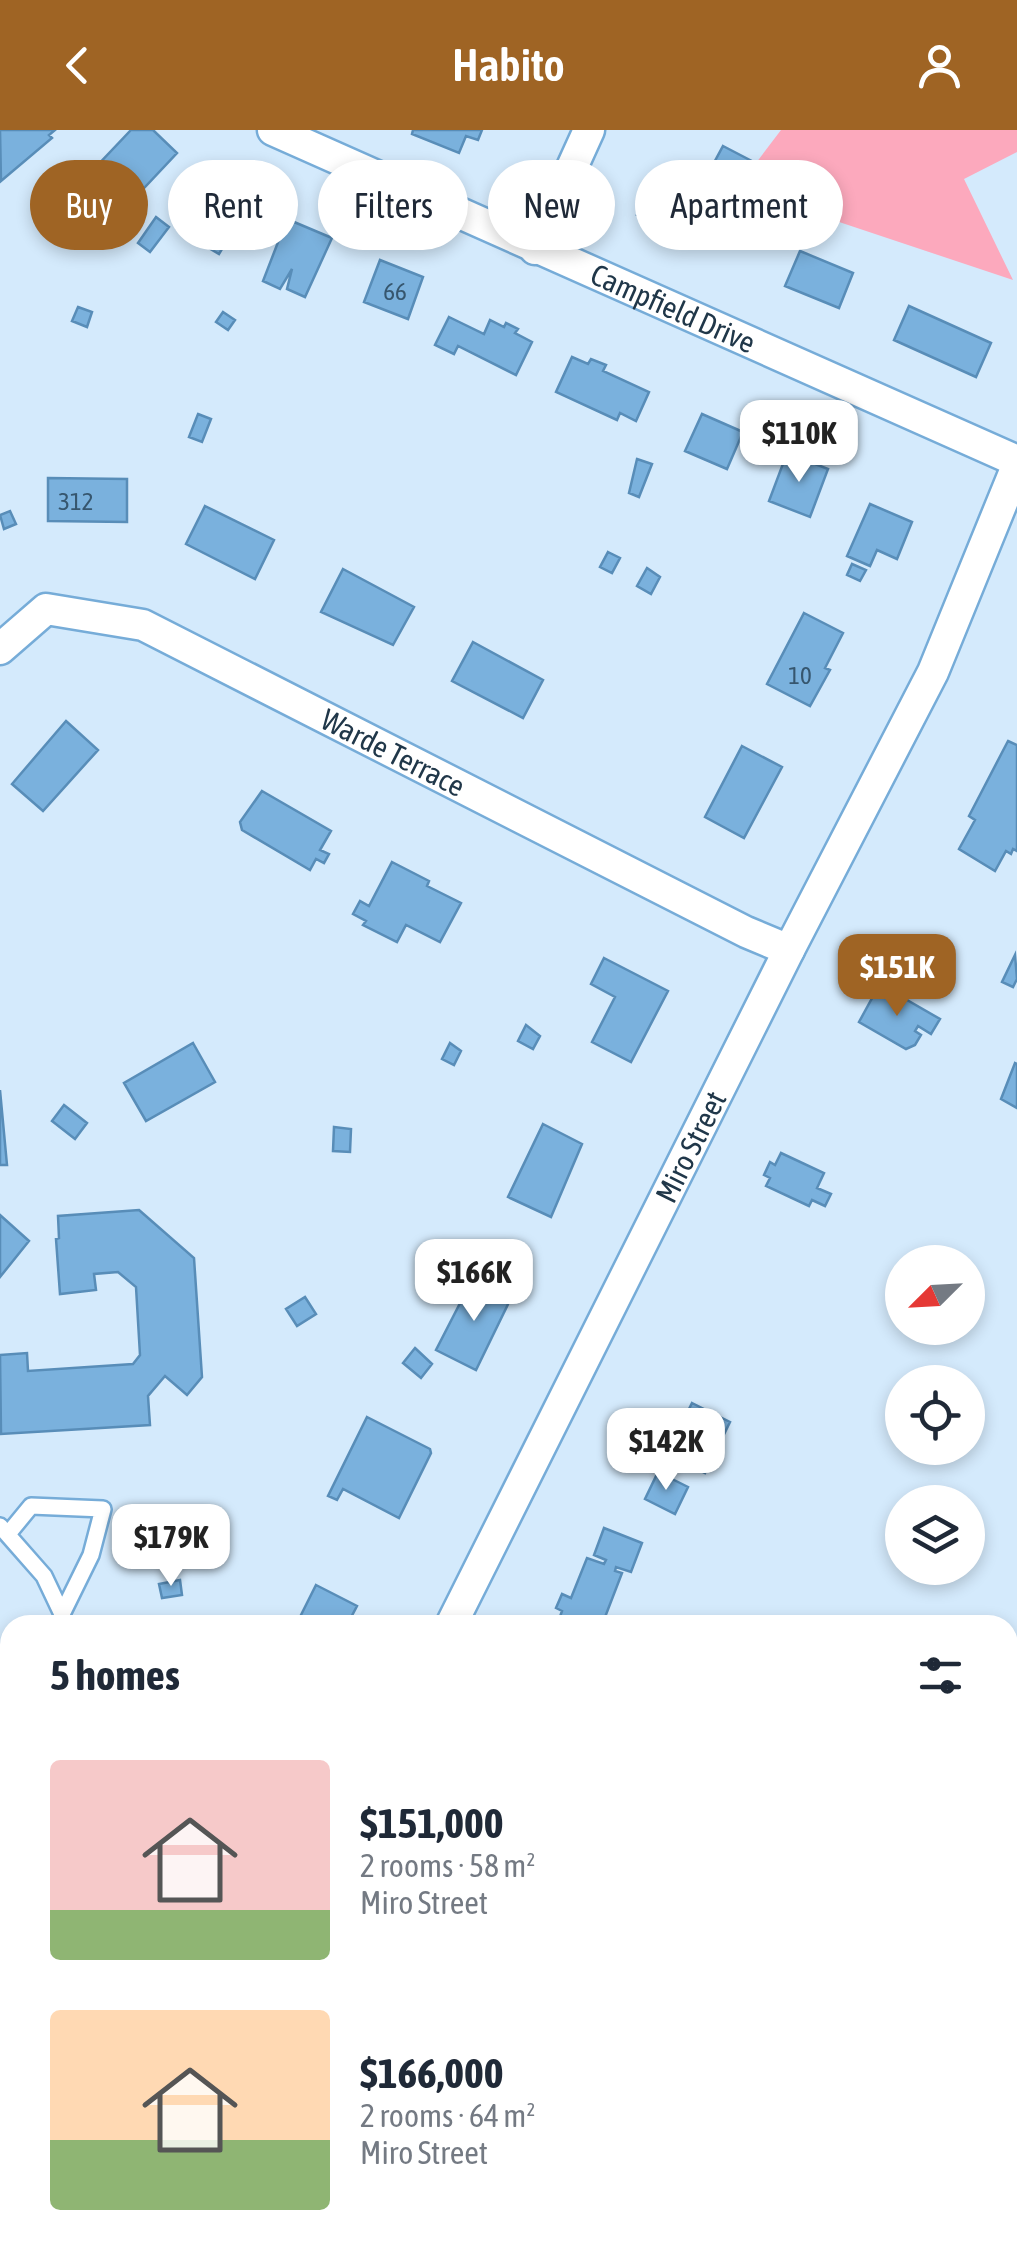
<!DOCTYPE html>
<meta charset="utf-8">
<style>
:root{--surface:#fff;--page:#f6f6f7;--text:#1f2937;--muted:#747a83;--accent:#9f6424}
body{margin:0;font-family:"Asap Condensed",sans-serif;background:var(--page);color:var(--text);height:100vh;display:flex;flex-direction:column;font-size:38px;white-space:nowrap}
*{box-sizing:border-box;margin:0}
p{font-size:32px;color:var(--muted)}
.icon{flex:none;width:55px;height:55px;fill:none;stroke:currentColor;stroke-width:2;stroke-linecap:round;stroke-linejoin:round}
.map{position:relative;flex:1;overflow:hidden}
.details{position:absolute;left:0px;top:1485px;width:1018px;height:640px;display:flex;flex-direction:column;background:var(--surface);border-radius:30px 30px 0 0;box-shadow:0 5px 15px #0003}
.details>*{flex:none}
.guide{position:absolute;left:30px;top:30px;width:958px;height:90px;display:flex;gap:20px}
.needle{width:65px;rotate:246deg}
.tools{position:absolute;left:885px;top:1115px;display:grid;gap:20px}
.tools a{display:grid;place-items:center;width:100px;height:100px;border-radius:50%;background:var(--surface);box-shadow:0 5px 15px #0003;font-size:50px}
.price{position:absolute;translate:-50% -85px;padding:0 22px;border-radius:20px;background:#fff;color:#222;font-size:32px;line-height:65px;filter:drop-shadow(0 2px 5px #0008)}
.price::after{content:'';position:absolute;left:50%;top:60px;width:30px;height:22px;margin-left:-15px;background:inherit;clip-path:polygon(0 0,100% 0,50% 100%)}
.price.current{background:var(--accent);color:#fff}
ul{padding:0;list-style:none}
li{display:flex;align-items:center;gap:30px;height:250px;padding:0 50px}
li span{display:grid;place-items:center;flex:none;width:280px;height:200px;border-radius:10px;color:#555}
li>.icon{margin-inline-start:auto}
span .icon{width:120px;height:120px;fill:#fffc;stroke-width:1}
li b{font-size:42px}
h2{display:flex;justify-content:space-between;align-items:center;height:120px;padding:0 50px;font-size:42px}
.tag{padding:0 35px;border-radius:45px;background:var(--surface);box-shadow:0 5px 15px #0003;font-size:35px;line-height:90px}
.tag.current{background:var(--accent);color:#fff}
header{display:flex;justify-content:space-between;align-items:center;height:130px;padding:0 50px;background:var(--accent);color:#fff;font-size:45px;font-weight:600}
.map>svg:first-child{display:block}
.green{fill:#fca9bd}
.building{fill:#7ab1dd;stroke:#588db8;stroke-width:2.5}
.lines{fill:none;stroke-linecap:round;stroke-linejoin:round}
.lane-casing{stroke:#76acd8;stroke-width:20}
.street-casing{stroke:#76acd8;stroke-width:35}
.lane{stroke:#fff;stroke-width:15}
.street{stroke:#fff;stroke-width:30}
.labels{text-anchor:middle;dominant-baseline:central;stroke-width:8;stroke-linejoin:round;paint-order:stroke}
.number-label{font-size:25px;fill:#36566e}
.street-label{font-size:30px;fill:#203749;stroke:#eaf5ff}
</style>
<header><svg class="icon" aria-label="back" viewBox="0 0 24 24"><path d="M15 5l-7 7 7 7"/></svg>Habito<svg class="icon" aria-label="person" viewBox="0 0 24 24"><circle cx="12" cy="8" r="4"/><path d="M4 21q1-7 8-7t8 7"/></svg></header>
<div class="map">
<svg width="1017" height="2125" viewBox="0 0 1017 2125">
<rect width="100%" height="100%" fill="#d4eafc"/>
<path class="green" d="M781 0H1017V22L964 49 1013 150 737 58Z"/>
<path class="building" d="M0 0H55L49 5 52 8 1 51Z
M131 0H153L177 23 130 73 125 68 108 87 82 63 99 44 94 39Z
M413 0H482L478 10 466 6 459 23 412 4Z
M723 16 769 40 756 66 709 42Z
M657 42 691 58 672 101 637 85 643 73 638 70 644 58 649 60Z
M209 47 250 72 219 124 177 99Z
M156 87 169 97 150 122 138 113Z
M287 89 332 108 305 167 287 159 292 139 280 159 263 151Z
M800 121 853 143 839 178 785 156Z
M380 130 423 147 408 189 364 172Z
M909 176 991 213 976 247 894 210Z
M78 177 92 182 87 197 72 191Z
M223 182 235 190 228 200 216 192Z
M449 187 484 204 490 190 504 197 506 193 518 199 515 203 532 212 516 245 458 216 454 224 435 215Z
M572 227 588 234 591 229 606 235 603 241 649 262 636 291 620 283 617 290 556 262Z
M198 284 211 289 202 312 189 307Z
M702 284 743 302 727 339 685 321Z
M787 323 828 339 810 387 769 371Z
M637 329 652 334 639 367 629 363Z
M48 348 127 349V392L48 391Z
M870 374 912 392 897 429 877 420 870 436 847 426Z
M205 376 274 410 255 449 186 414Z
M10 381 16 394 4 399 0 385Z
M608 422 620 428 612 443 600 437Z
M852 434 866 440 860 451 847 445Z
M647 438 660 447 651 464 637 456Z
M343 439 414 477 393 515 321 482Z
M804 483 843 503 825 538 830 540 810 576 767 554Z
M473 512 543 550 523 588 452 551Z
M66 591 98 620 43 681 12 654Z
M1008 611 1017 615V721L1013 719 1011 724 1006 721 995 741 959 719 975 690 969 686Z
M742 616 782 637 744 708 705 687Z
M262 661 331 701 320 720 329 724 324 733 316 729 310 740 242 700 240 692Z
M392 732 429 751 427 756 461 773 440 812 406 795 397 812 363 795 366 791 353 784 360 771 369 776Z
M1015 825 1017 849 1013 857 1002 852Z
M604 828 668 861 631 932 592 912 615 867 591 854Z
M888 859 940 889 931 904 918 896 915 901 921 905 915 915 906 919 859 892 876 861 882 864Z
M526 895 540 906 533 919 518 911Z
M193 913 215 952 146 991 124 953Z
M450 913 461 921 454 935 442 929Z
M1015 933 1017 934V978L1001 969Z
M0 960 7 1035H0Z
M64 975 87 993 75 1009 52 991Z
M543 994 582 1014 551 1087 508 1067Z
M334 997 351 999 350 1022 333 1021Z
M781 1023 824 1043 817 1058 831 1064 825 1076 812 1070 809 1076 766 1056 770 1048 764 1045 770 1032 775 1035Z
M139 1080 194 1128 202 1247 187 1265 165 1246 148 1266 150 1295 1 1304 0 1225 27 1223 28 1241 133 1234 140 1225 136 1157 118 1142 94 1144 96 1160 60 1164 56 1109 59 1108 58 1086Z
M0 1085 29 1111 0 1147Z
M473 1148 511 1168 476 1240 436 1220Z
M305 1167 316 1184 297 1196 286 1179Z
M415 1218 432 1234 421 1248 403 1233Z
M692 1273 730 1292 705 1343 667 1324Z
M367 1287 430 1319 431 1323 399 1388 343 1359 337 1370 328 1366Z
M658 1342 688 1357 675 1384 645 1369Z
M604 1398 642 1413 631 1442 616 1437 615 1441 622 1443 602 1495H557L562 1481 556 1478 562 1464 571 1468 587 1428 604 1434 606 1430 594 1425Z
M180 1450 182 1465 162 1468 159 1454Z
M316 1455 357 1476 347 1495H296Z
M1008 1548 1017 1552V1633L1008 1658Z
M6 1845 10 1849 7 1866 0 1860V1852Z
M1016 2008 1017 2058H1015L1013 2053 1008 2054V2009Z
M830 2115H886L879 2116 880 2125H832Z"/>
<g class="lines">
<g class="lane-casing">
<path id="lane" d="M0 1396 44 1446 62 1484 59 1495
M8 1404 31 1376 103 1379 91 1425 62 1484"/>
</g>
<g class="street-casing">
<g id="street">
<path id="s1" d="M273 0 1017 331"/>
<path d="M535 119 589 0"/>
<path id="s2" d="M0 519 46 479 143 495 746 802 789 820"/>
<path id="s3" d="M451 1495 789 820 933 542 1017 336"/>
<path d="M1008 1867 1017 1862"/>
<path d="M598 2115 600 2125"/>
<path d="M144 2125 148 2115"/>
<path d="M423 2125 449 2115"/>
</g>
</g>
<use href="#lane" class="lane"/>
<use href="#street" class="street"/>
</g>
<g class="labels">
<g class="number-label">
<text x="395" y="161">66</text>
<text x="76" y="371">312</text>
<text x="800" y="545">10</text>
</g>
<g class="street-label">
<text stroke="none"><textPath href="#s1" startOffset="438">Campfield Drive</textPath></text>
<text stroke="none"><textPath href="#s2" startOffset="440">Warde Terrace</textPath></text>
<text stroke="none"><textPath href="#s3" startOffset="535">Miro Street</textPath></text>
</g>
</g>
</svg>
<div class="tools">
<a><svg class="needle" viewBox="-14 -14 28 28"><path d="M0-13l5 13h-10z" fill="#e53935"/><path d="M0 13l5-13h-10z" fill="#747a83"/></svg></a>
<a><svg class="icon" aria-label="locate" viewBox="0 0 24 24"><circle cx="12" cy="12" r="6"/><path d="M12 2v4M12 18v4M2 12h4M18 12h4"/></svg></a>
<a><svg class="icon" aria-label="layers" viewBox="0 0 24 24"><path d="M12 4l9 5-9 5-9-5zM3 14l9 5 9-5"/></svg></a>
</div>
<b class="price" style="left:799px;top:355px">$110K</b>
<b class="price current" style="left:897px;top:889px">$151K</b>
<b class="price" style="left:474px;top:1194px">$166K</b>
<b class="price" style="left:666px;top:1363px">$142K</b>
<b class="price" style="left:171px;top:1459px">$179K</b>
<div class="guide">
<a class="tag current">Buy</a>
<a class="tag">Rent</a>
<a class="tag">Filters</a>
<a class="tag">New</a>
<a class="tag">Apartment</a>
</div>
<section class="details">
<h2>5 homes<svg class="icon" aria-label="filters" viewBox="0 0 24 24"><path d="M4 7h16M4 17h16"/><circle cx="9" cy="7" r="2"/><circle cx="15" cy="17" r="2"/></svg></h2>
<ul>
<li><span style="background:linear-gradient(#f6c9c9 75%,#8fb573 0)"><svg class="icon" aria-label="home" viewBox="0 0 24 24"><path d="M3 11l9-7 9 7M6 9v11h12V9"/></svg></span><div><b>$151,000</b><p>2 rooms · 58 m²</p><p>Miro Street</p></div></li>
<li><span style="background:linear-gradient(#ffd9b3 65%,#8fb573 0)"><svg class="icon" aria-label="home" viewBox="0 0 24 24"><path d="M3 11l9-7 9 7M6 9v11h12V9"/></svg></span><div><b>$166,000</b><p>2 rooms · 64 m²</p><p>Miro Street</p></div></li>
</ul>
</section>
</div>
